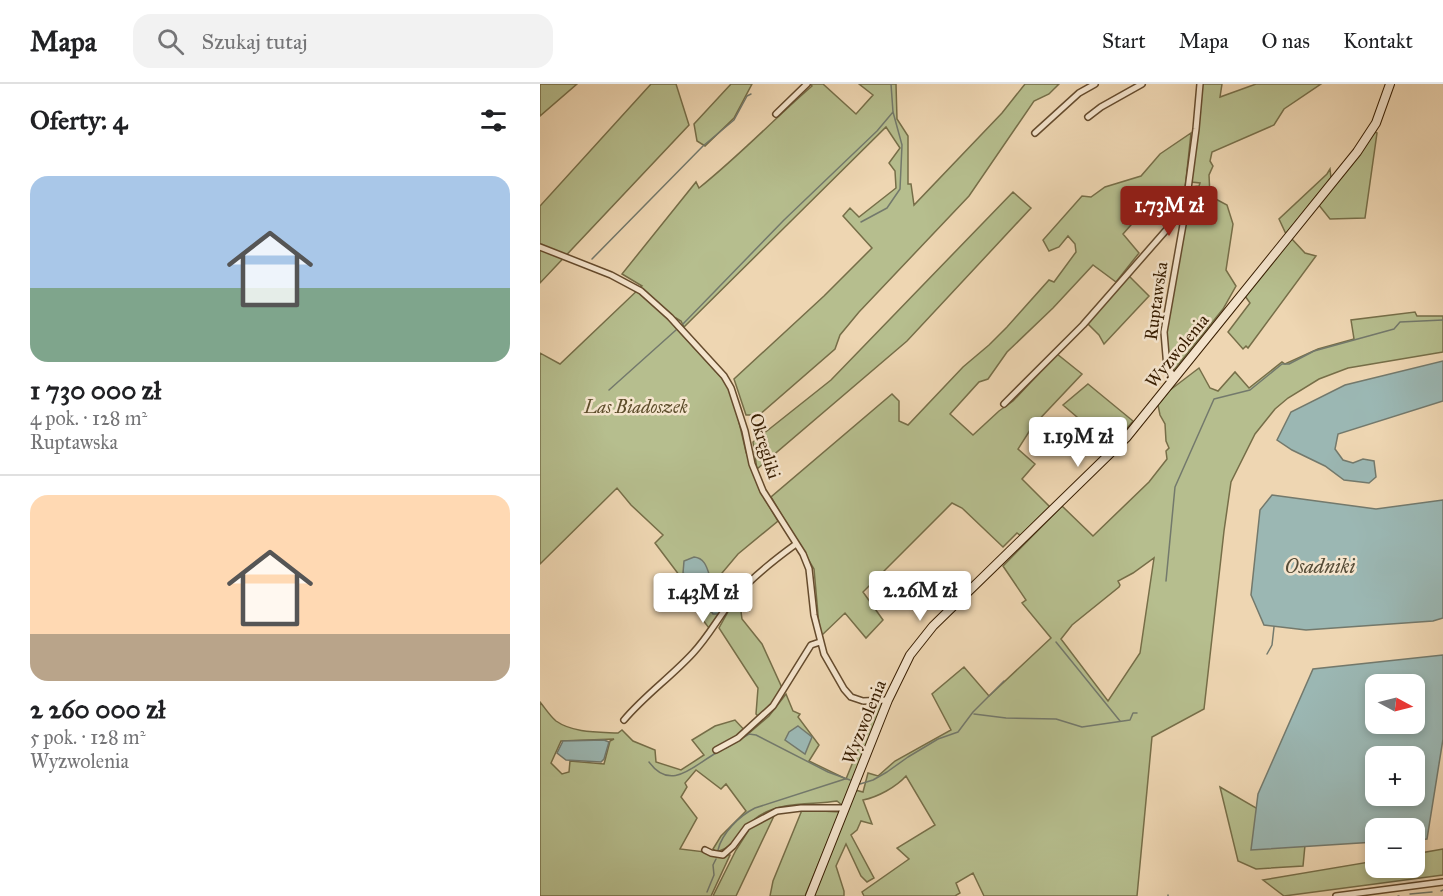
<!DOCTYPE html>
<html lang="pl">
<meta charset="utf-8">
<style>
:root{--surface:#fff;--page:#f2f2f2;--text:#202124;--muted:#757577;--line:#e0e0e0;--accent:#8f2418}
body{margin:0;font-family:"IM FELL Great Primer",serif;background:var(--page);color:var(--text);height:100vh;display:flex;flex-direction:column;font-size:22px;white-space:nowrap}
*{box-sizing:border-box;margin:0}
p{font-size:20px;color:var(--muted)}
.icon{flex:none;width:33px;height:33px;fill:none;stroke:currentColor;stroke-width:2;stroke-linecap:round;stroke-linejoin:round}
.map{position:relative;flex:1;overflow:hidden}
.sheet{display:flex;flex-direction:column;background:var(--surface);width:540px}
.sheet>*{flex:none}
.needle{width:39px;rotate:97deg}
.controls{position:absolute;left:825px;top:590px;display:grid;gap:12px}
.controls a{display:grid;place-items:center;width:60px;height:60px;border-radius:12px;background:var(--surface);box-shadow:0 3px 9px #0003;font-size:30px}
.price{position:absolute;translate:-50% -51px;padding:0 14px;border-radius:6px;background:#fff;color:#222;font-size:20px;line-height:39px;filter:drop-shadow(0 2px 3px #0008)}
.price::after{content:'';position:absolute;left:50%;top:36px;width:18px;height:14px;margin-left:-9px;background:inherit;clip-path:polygon(0 0,100% 0,50% 100%)}
.price.on{background:var(--accent);color:#fff}
ul{padding:0;list-style:none}
li{display:grid;align-content:center;gap:12px;height:318px;padding:0 30px}
li+li{border-top:2px solid var(--line)}
li span{display:grid;place-items:center;height:186px;border-radius:18px;color:#555}
li>.icon{margin-inline-start:auto}
span .icon{width:108px;height:108px;fill:#fffc;stroke-width:1}
li b{font-size:26px}
h2{display:flex;justify-content:space-between;align-items:center;height:72px;padding:0 30px;font-size:26px}
header{display:flex;align-items:center;gap:36px;box-sizing:border-box;height:84px;padding:0 30px;background:var(--surface);border-bottom:2px solid var(--line)}
header strong{font-size:28px}
nav{display:flex;gap:33px;margin-inline-start:auto;font-size:21px}
.search{width:420px;height:54px;background:var(--page);display:flex;align-items:center;gap:15px;box-sizing:border-box;padding:0 21px;border-radius:18px;color:var(--muted);font-size:22px}
main{display:flex;flex:1;min-height:0}
.map>svg:first-child{display:block}
.green{fill:#b6be8e;stroke:#766e48;stroke-width:1.5;fill-rule:evenodd}
.water{fill:#9bb7b3;stroke:#73796c;stroke-width:1.5;fill-rule:evenodd}
.lines{fill:none;stroke-linecap:round;stroke-linejoin:round}
.stream{stroke:#73796c;stroke-width:1.5}
.street-casing{stroke:#654b2d;stroke-width:8}
.secondary-casing{stroke:#371d01;stroke-width:10}
.street{stroke:#f4e4cd;stroke-width:5}
.secondary{stroke:#f4e4cd;stroke-width:8}
.labels{text-anchor:middle;dominant-baseline:central;stroke-width:5;stroke-linejoin:round;paint-order:stroke}
.street-label{font-size:18px;fill:#371d01;stroke:#f4e4cd}
.park-label{font-size:18px;font-style:italic;fill:#5d4d2b;stroke:#f4e4cd}
.water-label{font-size:20px;font-style:italic;fill:#554b36;stroke:#f4e4cd}
</style>
<header>
<strong>Mapa</strong>
<div class="search"><svg class="icon" aria-label="search" viewBox="0 0 24 24"><circle cx="10" cy="10" r="6"/><path d="M15 15l6 6"/></svg>Szukaj tutaj</div>
<nav><a>Start</a><a>Mapa</a><a>O nas</a><a>Kontakt</a></nav>
</header>
<main>
<section class="sheet">
<h2>Oferty: 4<svg class="icon" aria-label="filters" viewBox="0 0 24 24"><path d="M4 7h16M4 17h16"/><circle cx="9" cy="7" r="2"/><circle cx="15" cy="17" r="2"/></svg></h2>
<ul>
<li><span style="background:linear-gradient(#a9c7e8 60%,#7fa58c 0)"><svg class="icon" aria-label="home" viewBox="0 0 24 24"><path d="M3 11l9-7 9 7M6 9v11h12V9"/></svg></span><div><b>1 730 000 zł</b><p>4 pok. · 128 m²</p><p>Ruptawska</p></div></li>
<li><span style="background:linear-gradient(#ffd9b3 75%,#b9a48a 0)"><svg class="icon" aria-label="home" viewBox="0 0 24 24"><path d="M3 11l9-7 9 7M6 9v11h12V9"/></svg></span><div><b>2 260 000 zł</b><p>5 pok. · 128 m²</p><p>Wyzwolenia</p></div></li>
</ul>
</section>
<div class="map">
<svg width="903" height="812" viewBox="0 0 903 812">
<rect width="100%" height="100%" fill="#eed6b2"/>
<filter id="stains"><feTurbulence type="fractalNoise" baseFrequency=".00333" numOctaves="4"/><feColorMatrix values="0 0 0 0 .2 0 0 0 0 .09 0 0 0 0 .02 0 0 0 .5 -.17"/></filter>
<radialGradient id="worn" r=".72"><stop offset=".6" stop-color="#630" stop-opacity="0"/><stop offset="1" stop-color="#630" stop-opacity=".3"/></radialGradient>
<path class="green" d="M0 0H37L0 32Z
M111 0H136L149 41 0 199V122Z
M191 0H212L194 34 165 62 157 57 154 40Z
M271 0H283L316 30 333 11 319 0H356L357 35 368 52V100H371L374 121 462 29 485 0H519L509 10 494 17 429 112 319 228 300 251 295 265 219 331H206L194 295 284 212 332 164 303 132 310 124 319 133 356 104 355 87 349 79 360 64 346 43 144 243 141 237 136 234 135 243 191 304 206 368 220 407 238 437 198 470 182 489 197 509 172 548 159 531 155 512 115 459 123 451 91 421 77 404 0 480V269L20 280 102 202 82 190 156 98 159 104C199 72 233 36 272 2Z
M662 0H682L680 13 716 0H781L744 25 734 41 672 68 670 77 673 82 669 91 670 112 687 121 693 140 686 186 696 202 683 225 634 286 629 281 626 249 650 103 659 102 660 99 651 98Z
M835 48 837 49 825 134 790 135 778 120Z
M651 49 642 133 634 134 633 130 627 131 610 116 598 133 583 150 599 169 576 198 553 181 513 224 467 268 448 295 439 298 410 330 433 351 459 327 473 317 517 270 542 290 492 343 478 365 495 380 482 395 511 424 481 452 477 449 463 463 422 424 412 419 323 508 343 536 326 554 305 529 280 553 274 485 231 413 352 310 359 317V337L368 341 423 283 449 261 467 243 509 196 514 198 536 168 535 160 528 152 519 163 509 167 503 156 542 112 551 113 565 103 601 92 620 70Z
M790 85 791 94 746 150 739 135 787 90Z
M473 108 491 124 367 257 217 385 213 358 291 296Z
M751 154 765 169 776 172 708 264 706 262 703 265 688 248 710 219 705 212Z
M589 192 609 212 564 260 559 251 547 239Z
M875 228 877 232H903V268L808 284 779 295 748 314 735 325 715 350 691 398 684 447 664 625 612 653 597 812H444L433 789 416 799 420 809 415 812H324L322 808 369 775 357 764 395 741 366 692C356 703 338 713 323 716L332 740 321 737 317 746 311 751 334 794 327 798 321 792 306 760 296 782 304 807V812H273L315 706 323 708 328 689 338 692 355 677 411 646 392 610 424 583 449 612 511 554 482 519 486 516 463 482 522 422 553 452 609 398 627 375 626 367 629 364 626 357 625 340 620 331 617 316 659 284 670 304 678 307 695 288 709 304 742 278 745 280 778 265 814 255 811 236ZM614 474 600 569 568 617 521 555 532 541 579 503 580 501 578 497 593 489Z
M548 300 593 337 572 363 523 321Z
M199 512 202 535 222 560 243 606 226 629 219 633 216 630 218 604 179 544 194 517Z
M246 610 253 627 260 630 258 633 279 661 269 677 306 695 334 626 331 621 340 620 342 621 303 722 297 717C271 721 242 717 219 732 201 744 199 762 176 768L173 765 181 752 206 727 186 700 181 705 156 686 145 699 147 703 141 713 157 734 140 765 190 771 171 812H0V618C5 624 10 632 16 637 33 649 58 648 78 649L82 646 93 657 115 666 116 678 141 686 164 671 152 656 175 642 195 636 208 650 229 632ZM74 655 70 657 64 680 30 677 29 688 22 690 11 679 21 657Z
M680 703 718 725 765 761 763 782 716 785 698 777Z
M262 726 300 728 265 812H230L233 797Z
M234 732 196 812H173L196 766 210 744Z
M903 765V791L744 812 723 796 835 777 836 783H874L875 770Z"/>
<path class="water" d="M903 277V317L798 350 795 365 803 376 813 379 823 375 834 377 836 393 829 399 804 396 785 382 752 366 737 356 751 328 805 301Z
M732 411 836 425 903 416V534L893 537 766 546 724 541 711 511 720 426Z
M154 473C165 474 167 484 170 493L175 494 190 510 179 530H173L163 516 160 499 143 489 144 477Z
M903 571V655L887 755 875 756 874 744H836L835 758 711 766 718 710 773 585ZM836 600H874V639H836ZM836 672H874V711H836Z
M258 642 272 653 265 670 245 656 249 648Z
M64 656 69 658 64 675 61 678 26 676 17 669 23 657Z"/>
<g class="lines">
<path class="stream" d="M321 138 347 124 360 105 362 61 353 28 351 0
M52 175 163 62 194 36 207 12 211 10
M143 240 244 136 337 47 353 28
M69 306 136 246
M626 497 635 403 674 315 710 306 742 280H749L774 267 854 245 860 238 903 236
M516 558 580 637
M727 570 732 561 734 543
M434 630 466 634 516 635 542 643 590 636 593 629H597
M186 664 209 650 216 651 288 688 310 696
M109 678C131 708 153 682 176 669
M320 700 333 696 347 688 368 673 398 655 418 648 433 628 464 597
M178 766C182 749 199 732 215 724L305 695
M901 807 903 806
M167 808 174 791 173 781 176 775
M870 810 892 808
M628 812V811
M858 812H859"/>
<g class="street-casing">
<path id="street" d="M236 30 267 0
M548 33 561 23 602 0
M495 49 539 9 555 0
M0 163 71 191 101 207 130 233 184 292 191 304 205 347 212 380 223 407 263 470 269 485 274 531 284 570 304 605 311 613 323 617 348 616
M635 293 627 284 624 248 644 135 656 45 660 0
M464 320 543 241 635 136 644 135
M84 636C105 611 131 593 153 569 169 552 179 532 194 514 212 493 234 476 256 460
M176 666 198 654 233 622 271 561 280 558
M165 766 171 769 183 771 193 762 207 743 237 727 261 724H305
M796 812 903 798"/>
</g>
<g class="secondary-casing">
<path id="secondary" d="M270 812 348 616 370 571 393 542 586 354 817 68 836 39 850 0"/>
</g>
<use href="#street" class="street"/>
<use href="#secondary" class="secondary"/>
</g>
<g class="labels">
<g class="street-label">
<text transform="translate(616 217) rotate(-82)">Ruptawska</text>
<text transform="translate(637 267) rotate(-51)">Wyzwolenia</text>
<text transform="translate(225 362) rotate(73)">Okręgliki</text>
<text transform="translate(324 638) rotate(-68)">Wyzwolenia</text>
</g>
<g class="park-label">
<text x="96" y="323">Las Biadoszek</text>
</g>
<g class="water-label">
<text x="780" y="482">Osadniki</text>
</g>
</g>
<rect width="100%" height="100%" filter="url(#stains)"/>
<rect width="100%" height="100%" fill="url(#worn)"/>
</svg>
<div class="controls">
<a><svg class="needle" viewBox="-14 -14 28 28"><path d="M0-13l5 13h-10z" fill="#e53935"/><path d="M0 13l5-13h-10z" fill="#757577"/></svg></a>
<a>+</a>
<a>−</a>
</div>
<b class="price on" style="left:629px;top:153px">1.73M zł</b>
<b class="price" style="left:538px;top:384px">1.19M zł</b>
<b class="price" style="left:380px;top:538px">2.26M zł</b>
<b class="price" style="left:163px;top:540px">1.43M zł</b>
</div>
</main>
